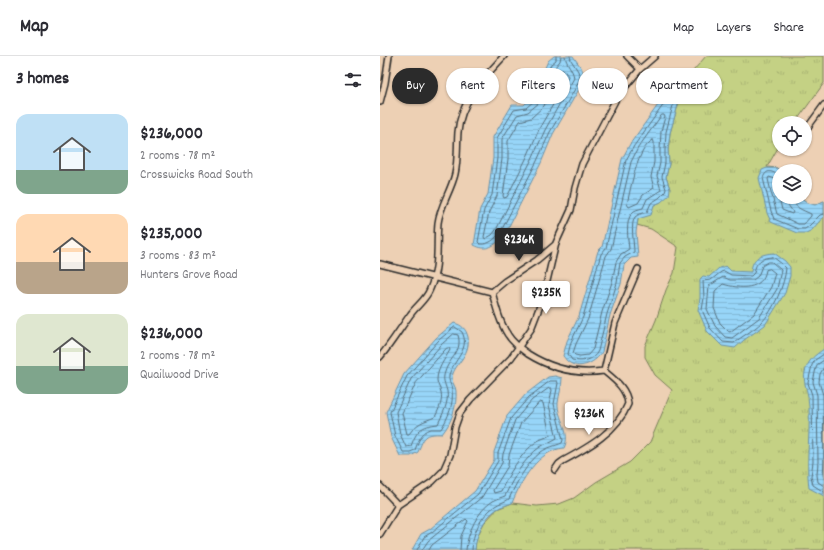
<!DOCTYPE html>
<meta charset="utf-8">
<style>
:root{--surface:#fff;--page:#f7f7f7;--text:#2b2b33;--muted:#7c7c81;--line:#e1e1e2;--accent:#2b2b2b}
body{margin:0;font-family:Dekko,sans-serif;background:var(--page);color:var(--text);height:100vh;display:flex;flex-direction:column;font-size:15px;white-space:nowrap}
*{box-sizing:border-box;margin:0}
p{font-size:13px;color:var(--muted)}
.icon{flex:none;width:22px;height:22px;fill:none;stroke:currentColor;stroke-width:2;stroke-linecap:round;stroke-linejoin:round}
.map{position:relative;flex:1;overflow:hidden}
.drawer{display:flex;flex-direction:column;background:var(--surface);width:380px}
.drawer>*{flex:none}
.hud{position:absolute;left:12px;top:12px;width:372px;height:36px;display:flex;gap:8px}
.buttons{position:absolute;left:392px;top:60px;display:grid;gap:8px}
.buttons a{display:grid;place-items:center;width:40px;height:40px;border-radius:50%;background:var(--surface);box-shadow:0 1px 3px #0004;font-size:20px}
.price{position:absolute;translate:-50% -34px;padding:0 9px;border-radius:4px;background:#fff;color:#222;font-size:13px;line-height:26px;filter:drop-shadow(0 1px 2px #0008)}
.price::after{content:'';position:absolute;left:50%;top:24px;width:12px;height:9px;margin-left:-6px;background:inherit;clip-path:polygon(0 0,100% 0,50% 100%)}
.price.selected{background:var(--accent);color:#fff}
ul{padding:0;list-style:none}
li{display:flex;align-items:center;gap:12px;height:100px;padding:0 16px}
li span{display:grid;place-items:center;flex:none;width:112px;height:80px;border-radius:12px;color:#555}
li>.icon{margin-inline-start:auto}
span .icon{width:48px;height:48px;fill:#fffc;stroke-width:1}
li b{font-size:17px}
h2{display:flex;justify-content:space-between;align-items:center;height:48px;padding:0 16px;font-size:17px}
.chip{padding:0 14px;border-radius:18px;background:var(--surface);box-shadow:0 1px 3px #0004;font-size:14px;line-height:36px}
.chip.selected{background:var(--accent);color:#fff}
header{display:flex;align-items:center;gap:24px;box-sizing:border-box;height:56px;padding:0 20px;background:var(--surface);border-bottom:1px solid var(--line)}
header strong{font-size:19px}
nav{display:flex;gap:22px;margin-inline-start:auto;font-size:14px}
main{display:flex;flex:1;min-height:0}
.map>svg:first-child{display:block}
.grass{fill:url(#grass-tufts);stroke:#787e58}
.water{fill:url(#water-rules);stroke:#6c91a6}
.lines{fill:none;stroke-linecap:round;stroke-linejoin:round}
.shore{stroke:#566f7d;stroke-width:1}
.minor-casing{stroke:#2b2b2b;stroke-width:8}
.minor{stroke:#edd0b4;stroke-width:5}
</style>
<header>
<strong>Map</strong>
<nav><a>Map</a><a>Layers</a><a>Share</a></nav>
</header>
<main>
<section class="drawer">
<h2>3 homes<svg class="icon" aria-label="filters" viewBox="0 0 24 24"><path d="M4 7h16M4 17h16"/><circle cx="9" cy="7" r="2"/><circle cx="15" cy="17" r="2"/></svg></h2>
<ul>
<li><span style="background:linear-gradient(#bfe0f5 70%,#7fa58c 0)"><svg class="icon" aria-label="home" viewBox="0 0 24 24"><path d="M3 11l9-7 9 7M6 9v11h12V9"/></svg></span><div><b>$236,000</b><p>2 rooms · 78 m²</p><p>Crosswicks Road South</p></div></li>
<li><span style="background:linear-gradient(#ffd9b3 60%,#b9a48a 0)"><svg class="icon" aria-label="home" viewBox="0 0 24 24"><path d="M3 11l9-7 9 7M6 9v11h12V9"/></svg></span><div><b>$235,000</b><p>3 rooms · 83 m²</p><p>Hunters Grove Road</p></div></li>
<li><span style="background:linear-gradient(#dfe7d0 65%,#7fa58c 0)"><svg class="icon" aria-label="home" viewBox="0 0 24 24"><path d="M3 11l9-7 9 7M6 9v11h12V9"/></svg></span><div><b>$236,000</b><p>2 rooms · 78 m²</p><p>Quailwood Drive</p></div></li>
</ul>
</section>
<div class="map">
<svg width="444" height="494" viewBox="0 0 444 494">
<defs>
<pattern id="grass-tufts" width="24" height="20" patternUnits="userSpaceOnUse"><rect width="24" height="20" fill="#c4d184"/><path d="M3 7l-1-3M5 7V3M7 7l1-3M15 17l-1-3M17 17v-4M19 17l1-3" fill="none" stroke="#a9b472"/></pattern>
<pattern id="water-rules" width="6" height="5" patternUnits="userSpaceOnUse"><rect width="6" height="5" fill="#97d5f8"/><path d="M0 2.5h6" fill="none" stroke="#82b7d5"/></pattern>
</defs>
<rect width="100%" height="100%" fill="#edd0b4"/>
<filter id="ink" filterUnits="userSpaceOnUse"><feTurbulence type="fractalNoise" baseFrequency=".025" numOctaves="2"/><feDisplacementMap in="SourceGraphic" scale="8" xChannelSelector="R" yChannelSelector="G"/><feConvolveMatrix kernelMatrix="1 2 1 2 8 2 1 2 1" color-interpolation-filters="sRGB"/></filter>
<g filter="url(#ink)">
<path class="grass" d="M326 0H444V27L415 67H399V90L387 111 397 112 399 115V141H420L428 147 435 149 444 145V494H95L96 483 104 467 117 453 132 447 157 450 179 448 194 442 216 426 250 406 270 386 292 334 275 319 265 301V290L276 264 286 234 294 217 298 191 271 173 257 169 258 163 274 149 281 146 290 133 286 121 289 108 288 94 290 77 298 49 301 29Z"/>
<path class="water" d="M174 0H193L202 13 204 22 198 35 173 78 161 107 124 180C114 190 107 196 94 189L100 153 108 138 113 102V81L132 49H144L152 41 168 5Z
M301 29 298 49 290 77 288 94 289 108 286 121 290 133 289 139 281 146 274 149 271 159 258 163 256 176 258 201 251 202 244 209 241 228 230 259 222 296C216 306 201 314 190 307 187 306 185 302 183 300L187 285 199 260 218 195 222 191 242 103 250 88 288 35 293 30Z
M387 112H397L399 115V141H420L428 147 435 149 444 145V160L432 174 426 177H417L391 166 387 157 379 122 382 114Z
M394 197 405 205 410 211V220L405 237 385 269 364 284 355 292 342 290 327 275 318 254 320 242V223L323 220 329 221 339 212 346 210 351 215 371 216C372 201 381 198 394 197Z
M74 267C82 269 86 273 88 281 91 301 72 309 72 323 72 327 76 331 76 335 77 350 72 366 62 378 45 377 44 381 38 396L31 400H20L11 381 6 356 24 318 56 282Z
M444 293V440L429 432C425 402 432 370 428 340 426 330 423 326 425 316 428 304 435 299 444 293Z
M175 320 182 322C182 331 179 338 178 347 177 362 192 376 184 392 158 394 141 425 132 447 128 449 121 450 117 453 104 462 96 478 95 494H32L41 478 50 473 95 435 114 404V396L127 360 146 338 168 321Z"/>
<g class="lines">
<path class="shore" d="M176 0V4L171 8 155 44 146 52 134 54 117 82V102L112 139 104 154 98 186 100 188C109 189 115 183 120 177L157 105 170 76 195 33 200 22 198 15 191 4 190 0
M181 0 180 5 175 11 159 47 148 56 137 59 122 83V103L117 140 109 156 104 181 105 183 112 179 116 174 152 103 165 74 194 22C193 13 186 8 185 0
M183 13 188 20 185 28 160 71 147 101 127 141 124 142 123 140 128 103V85L140 65 151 62 164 50 180 15Z
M293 36 296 38 286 76 285 94V107L282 121 286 133 285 136 279 142 271 147 267 156C264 157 258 158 255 161 250 167 254 188 254 196L245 201 240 207 237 227 227 258 218 295C213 305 203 306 192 304L188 298 191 286 203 261 221 198 226 192 246 104 254 90Z
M282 59H284L285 61 281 75 280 94V107L277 120 281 134 267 143 263 152C259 153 254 154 252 157 245 165 248 183 249 193L241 198 236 206 232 226 222 256 213 293 208 299 200 300 195 299 193 297 196 288 208 263 226 200 231 193 251 106 258 92Z
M273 84 274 86V106L271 121 274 132 263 139 258 147 249 151 247 148C251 132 257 92 273 84Z
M399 119C392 116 387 112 383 122L391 155 394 163 418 173H425L429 170 440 159 444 158
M399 124 389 121 388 123 391 136 397 158 418 168H424L431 160V158C423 154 413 152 412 141
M399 141 402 154 412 158 413 156 408 149 406 141
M393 201 402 208 406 212C405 228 393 255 382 266 373 275 362 280 354 287L343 286 330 272 322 254 324 242 323 225 331 224 341 216 344 215 351 219 371 220 374 217C376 205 381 202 393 201Z
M389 206H392L401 214 397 233 379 262 352 282 345 281 335 270 327 253 329 230 343 221 350 224H373L378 220 382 210Z
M390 213 395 217 391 231 374 258 350 276 348 275 340 267 334 252 335 235 343 228C359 233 383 235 386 214Z
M75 271 82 276C90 292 76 302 70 316 67 324 71 327 72 334 74 348 68 362 61 373 58 373 54 373 51 373 41 376 38 386 35 394L30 396H23L15 380 10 356 27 320 59 284Z
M74 278 78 279C83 296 69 302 65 316 62 324 65 327 67 335 69 347 63 357 58 368 41 370 37 374 31 390L26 391 20 378 16 356 31 323 62 288Z
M67 292H69L70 294C65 303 57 313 57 324 57 328 60 332 61 336 63 345 59 353 55 361 43 366 38 366 29 378H27L22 357 36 327Z
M444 298 435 304 432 309 428 327 432 339 433 406 431 420 433 429 444 436
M444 304 438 308 436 312 433 326 437 339 438 406 437 419 438 426 444 430
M444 311 440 318 439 326 443 339 444 406 443 419 444 423
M160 346 163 347 170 379C166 382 160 383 156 386 141 397 128 419 121 435L114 437 113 434 128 410 129 399 141 367Z
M37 494 44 481 52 476 98 438 118 405V397L131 362 149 341 170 325H177L178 327 174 348 183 384 182 387C175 390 168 391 161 396 147 407 136 427 129 443 125 446 119 447 115 450 101 460 92 477 92 494
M42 494 48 485 102 441 122 407 123 398 135 364 152 344 169 332H171L172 334 169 349 177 382C172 385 165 388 160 391 145 401 132 424 125 440 122 441 117 443 113 445 98 454 87 477 86 494
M49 494 52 489 86 463 88 465 81 480 80 494"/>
<g class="minor-casing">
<path id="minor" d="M247 0 260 13
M0 46 5 27 9 0
M425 75 444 49
M0 208 112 236C116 251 120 267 128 279 133 287 141 293 148 298 172 313 196 319 224 315 235 324 247 333 248 348 237 376 207 392 183 405L179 408 175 414
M112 236 125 225 157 204 176 188
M0 301C11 288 20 273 30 259 37 249 46 244 50 233 60 210 56 190 58 167 60 150 71 135 75 118 78 105 77 90 78 76 81 44 103 23 124 0
M224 315 235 267 258 213
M0 430 18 449
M0 478 18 449 52 426 63 415 70 399 75 371 80 357 90 344 131 302 151 273 163 242 176 187 191 154 195 132 202 108 237 41 260 13 275 0"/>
</g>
<use href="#minor" class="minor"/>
</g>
</g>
</svg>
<div class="buttons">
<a><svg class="icon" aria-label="locate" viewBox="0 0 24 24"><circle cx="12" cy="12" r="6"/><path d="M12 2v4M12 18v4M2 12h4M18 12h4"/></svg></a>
<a><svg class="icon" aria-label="layers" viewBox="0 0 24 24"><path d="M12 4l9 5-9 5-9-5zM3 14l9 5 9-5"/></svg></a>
</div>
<b class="price selected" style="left:139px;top:206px">$236K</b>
<b class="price" style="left:166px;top:259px">$235K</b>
<b class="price" style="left:209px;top:380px">$236K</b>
<div class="hud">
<a class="chip selected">Buy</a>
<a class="chip">Rent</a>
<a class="chip">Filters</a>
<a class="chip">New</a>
<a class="chip">Apartment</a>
</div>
</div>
</main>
